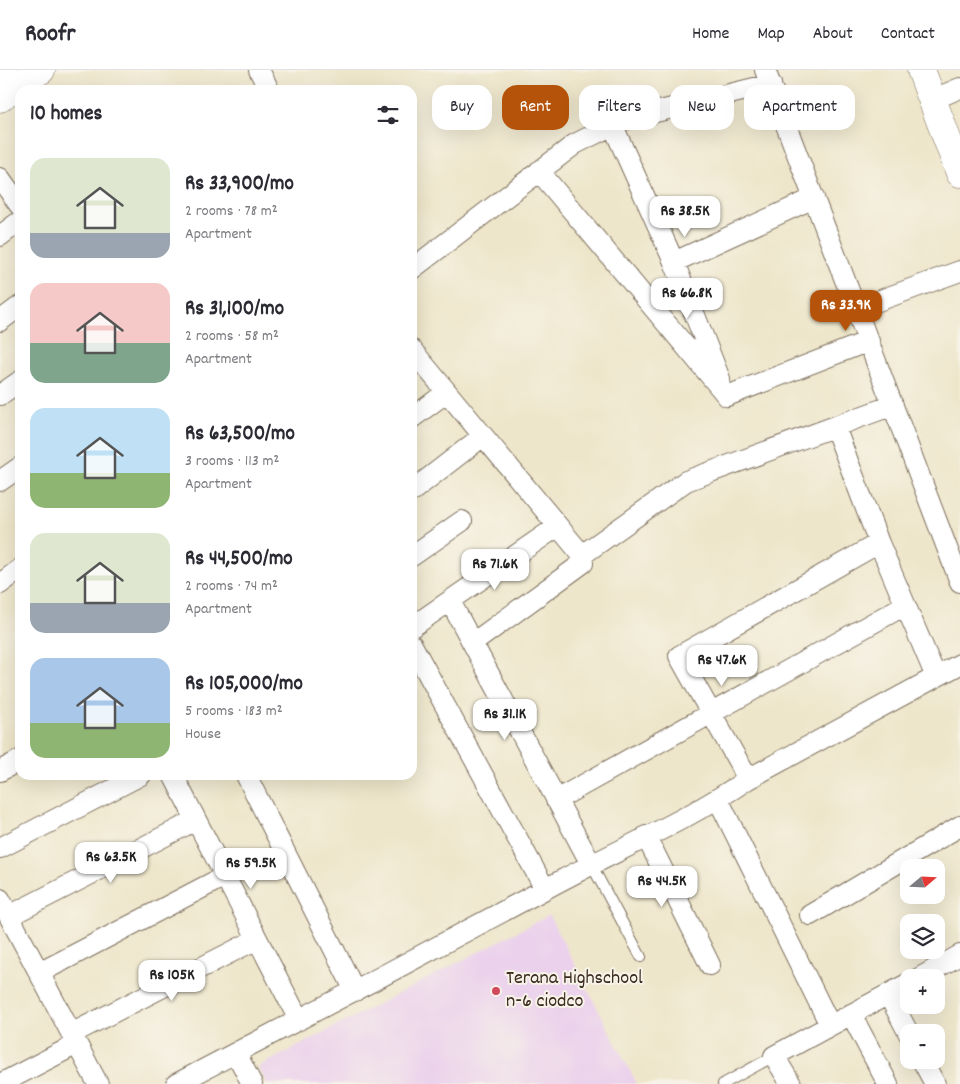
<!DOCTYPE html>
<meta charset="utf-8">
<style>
:root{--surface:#fff;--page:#f7f7f7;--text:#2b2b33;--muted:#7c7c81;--line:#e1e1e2;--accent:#b45309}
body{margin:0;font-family:Dekko,sans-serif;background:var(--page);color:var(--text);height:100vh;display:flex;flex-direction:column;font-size:19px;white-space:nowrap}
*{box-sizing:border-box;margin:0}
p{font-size:16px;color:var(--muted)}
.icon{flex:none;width:28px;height:28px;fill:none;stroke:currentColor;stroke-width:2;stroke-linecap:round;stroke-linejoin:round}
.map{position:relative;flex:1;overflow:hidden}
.drawer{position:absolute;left:15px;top:15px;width:402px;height:695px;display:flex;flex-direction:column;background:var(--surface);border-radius:15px;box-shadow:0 5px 20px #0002}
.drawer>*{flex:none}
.hud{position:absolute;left:432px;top:15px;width:452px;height:45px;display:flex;gap:10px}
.needle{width:32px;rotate:71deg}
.fabs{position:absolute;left:900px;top:789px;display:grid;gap:10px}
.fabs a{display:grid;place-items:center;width:45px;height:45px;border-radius:10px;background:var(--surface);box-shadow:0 5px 20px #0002;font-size:25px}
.price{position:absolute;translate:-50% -42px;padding:0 11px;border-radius:10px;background:#fff;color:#222;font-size:16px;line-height:32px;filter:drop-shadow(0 1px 2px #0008)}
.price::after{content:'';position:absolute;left:50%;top:30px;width:15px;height:11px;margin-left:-8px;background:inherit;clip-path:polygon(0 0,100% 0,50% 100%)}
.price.active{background:var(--accent);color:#fff}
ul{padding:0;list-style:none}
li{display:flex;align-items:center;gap:15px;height:125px;padding:0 15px}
li span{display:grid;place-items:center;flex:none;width:140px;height:100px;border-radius:15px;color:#555}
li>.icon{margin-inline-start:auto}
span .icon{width:60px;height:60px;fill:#fffc;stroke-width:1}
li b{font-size:21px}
h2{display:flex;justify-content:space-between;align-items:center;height:60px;padding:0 15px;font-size:21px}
.chip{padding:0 18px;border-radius:15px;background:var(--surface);box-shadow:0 5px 20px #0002;font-size:18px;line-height:45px}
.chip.active{background:var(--accent);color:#fff}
header{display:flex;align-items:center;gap:30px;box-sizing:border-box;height:70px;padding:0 25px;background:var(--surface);border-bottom:1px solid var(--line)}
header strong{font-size:24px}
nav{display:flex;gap:28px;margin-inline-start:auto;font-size:18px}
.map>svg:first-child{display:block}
.built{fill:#ebd1ec}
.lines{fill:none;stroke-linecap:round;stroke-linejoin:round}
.lane-casing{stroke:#7a6c5a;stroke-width:12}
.street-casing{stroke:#7a6c5a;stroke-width:22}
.secondary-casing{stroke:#7a6c5a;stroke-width:29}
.lane{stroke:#fff;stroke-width:10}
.street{stroke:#fff;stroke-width:20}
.secondary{stroke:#fff;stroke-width:28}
.poi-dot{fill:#d1495b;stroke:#f7f3e8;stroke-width:2}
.labels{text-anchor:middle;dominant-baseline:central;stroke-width:4;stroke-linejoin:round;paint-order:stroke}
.poi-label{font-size:20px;fill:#3b2a1e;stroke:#f7f3e8;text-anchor:start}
</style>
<header>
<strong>Roofr</strong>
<nav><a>Home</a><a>Map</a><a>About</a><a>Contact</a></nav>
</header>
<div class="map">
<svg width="960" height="1014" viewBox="0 0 960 1014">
<rect width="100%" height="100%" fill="#f7f3e8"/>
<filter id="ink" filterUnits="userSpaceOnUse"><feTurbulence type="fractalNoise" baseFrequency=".02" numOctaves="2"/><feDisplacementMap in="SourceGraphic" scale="10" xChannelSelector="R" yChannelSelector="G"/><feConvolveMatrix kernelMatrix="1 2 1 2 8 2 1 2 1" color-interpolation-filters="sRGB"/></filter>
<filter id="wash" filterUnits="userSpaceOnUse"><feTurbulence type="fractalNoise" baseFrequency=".0096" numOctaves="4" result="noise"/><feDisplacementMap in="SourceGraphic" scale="20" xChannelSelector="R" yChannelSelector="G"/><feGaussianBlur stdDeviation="1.12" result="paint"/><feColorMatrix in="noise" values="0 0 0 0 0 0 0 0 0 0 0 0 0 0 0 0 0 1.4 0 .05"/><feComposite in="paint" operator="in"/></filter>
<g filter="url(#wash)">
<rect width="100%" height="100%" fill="#eee6ca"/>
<path class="built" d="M549 845 637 1014H267L258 997Z"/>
</g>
<g filter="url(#ink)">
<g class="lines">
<g class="lane-casing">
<path id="lane" d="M591 794 641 887
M723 1014 774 986"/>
</g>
<g class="street-casing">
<path id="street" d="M259 0 269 20
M765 0 960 512
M932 30 960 18
M613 56 674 192 814 128
M539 101 727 326 869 271
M0 108 20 136
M0 166 20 151
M674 192 720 309
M412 199 575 74 623 50 771 14
M856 239 960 201
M0 251 20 236
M412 280 582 485 686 411 893 335
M0 325 20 311
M412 348 447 322
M835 357 879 473 936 607
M0 411 20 397
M412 421 483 366
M412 486 462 451
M0 514 20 499
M450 531 591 794
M412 557 558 456
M473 573 583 493 582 485
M412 575 545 819
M0 701 20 690
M173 705 299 950
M246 705 355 921
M748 709 679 586 879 473
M718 729 830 955
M556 730 905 535
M646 766 710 895
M0 778 141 705
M0 829 98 1014
M810 845 960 756
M9 846 196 750
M39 903 225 806
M919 908 960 885
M888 924 909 964
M851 944 888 1014
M71 964 257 869
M236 983 252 1014
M922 990 935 1014
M0 1014 77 974
M176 1014C305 947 434 879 562 810 624 777 690 749 748 709L960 594
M791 1014 774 986 909 913"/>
</g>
<g class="secondary-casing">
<path id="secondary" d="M921 0 960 103
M0 2 3 0
M0 28 24 10 41 0"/>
</g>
<use href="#lane" class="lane"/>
<use href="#street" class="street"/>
<use href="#secondary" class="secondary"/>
</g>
</g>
<circle class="poi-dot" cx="496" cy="921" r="5"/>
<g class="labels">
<g class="poi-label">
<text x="506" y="909">Terana Highschool<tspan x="506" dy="23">n-6 ciodco</tspan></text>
</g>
</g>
</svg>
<div class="fabs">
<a><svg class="needle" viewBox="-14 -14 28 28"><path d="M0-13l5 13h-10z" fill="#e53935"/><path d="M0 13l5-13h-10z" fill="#7c7c81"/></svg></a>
<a><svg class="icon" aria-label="layers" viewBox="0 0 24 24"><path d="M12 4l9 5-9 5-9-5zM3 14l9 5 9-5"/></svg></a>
<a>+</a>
<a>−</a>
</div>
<b class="price" style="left:685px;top:168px">Rs 38.5K</b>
<b class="price" style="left:687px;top:250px">Rs 66.8K</b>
<b class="price active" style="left:846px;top:262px">Rs 33.9K</b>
<b class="price" style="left:495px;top:521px">Rs 71.6K</b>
<b class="price" style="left:722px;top:617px">Rs 47.6K</b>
<b class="price" style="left:505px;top:671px">Rs 31.1K</b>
<b class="price" style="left:111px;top:814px">Rs 63.5K</b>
<b class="price" style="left:251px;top:820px">Rs 59.5K</b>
<b class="price" style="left:662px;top:838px">Rs 44.5K</b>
<b class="price" style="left:172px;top:932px">Rs 105K</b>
<div class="hud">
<a class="chip">Buy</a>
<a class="chip active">Rent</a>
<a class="chip">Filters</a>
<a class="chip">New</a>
<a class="chip">Apartment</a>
</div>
<section class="drawer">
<h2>10 homes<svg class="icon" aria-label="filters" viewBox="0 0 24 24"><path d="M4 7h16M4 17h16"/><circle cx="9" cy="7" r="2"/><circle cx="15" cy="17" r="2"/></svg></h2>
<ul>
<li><span style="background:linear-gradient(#dfe7d0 75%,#9aa5b1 0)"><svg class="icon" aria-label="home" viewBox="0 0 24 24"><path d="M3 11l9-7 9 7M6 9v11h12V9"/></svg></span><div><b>Rs 33,900/mo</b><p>2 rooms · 78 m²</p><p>Apartment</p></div></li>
<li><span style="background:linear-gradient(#f6c9c9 60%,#7fa58c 0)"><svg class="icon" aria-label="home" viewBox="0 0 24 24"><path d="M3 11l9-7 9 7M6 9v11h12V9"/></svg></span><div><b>Rs 31,100/mo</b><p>2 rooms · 58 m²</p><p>Apartment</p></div></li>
<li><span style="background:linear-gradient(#bfe0f5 65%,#8fb573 0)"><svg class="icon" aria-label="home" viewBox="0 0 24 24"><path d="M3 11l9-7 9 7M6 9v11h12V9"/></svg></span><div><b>Rs 63,500/mo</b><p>3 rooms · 113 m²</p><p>Apartment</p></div></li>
<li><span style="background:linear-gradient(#dfe7d0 70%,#9aa5b1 0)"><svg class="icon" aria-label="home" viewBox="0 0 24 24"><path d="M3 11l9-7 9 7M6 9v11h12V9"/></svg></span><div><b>Rs 44,500/mo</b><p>2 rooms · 74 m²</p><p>Apartment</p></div></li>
<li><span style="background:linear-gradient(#a9c7e8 65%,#8fb573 0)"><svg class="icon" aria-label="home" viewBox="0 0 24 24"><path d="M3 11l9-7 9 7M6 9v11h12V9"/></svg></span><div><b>Rs 105,000/mo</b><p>5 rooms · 183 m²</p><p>House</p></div></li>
</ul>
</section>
</div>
